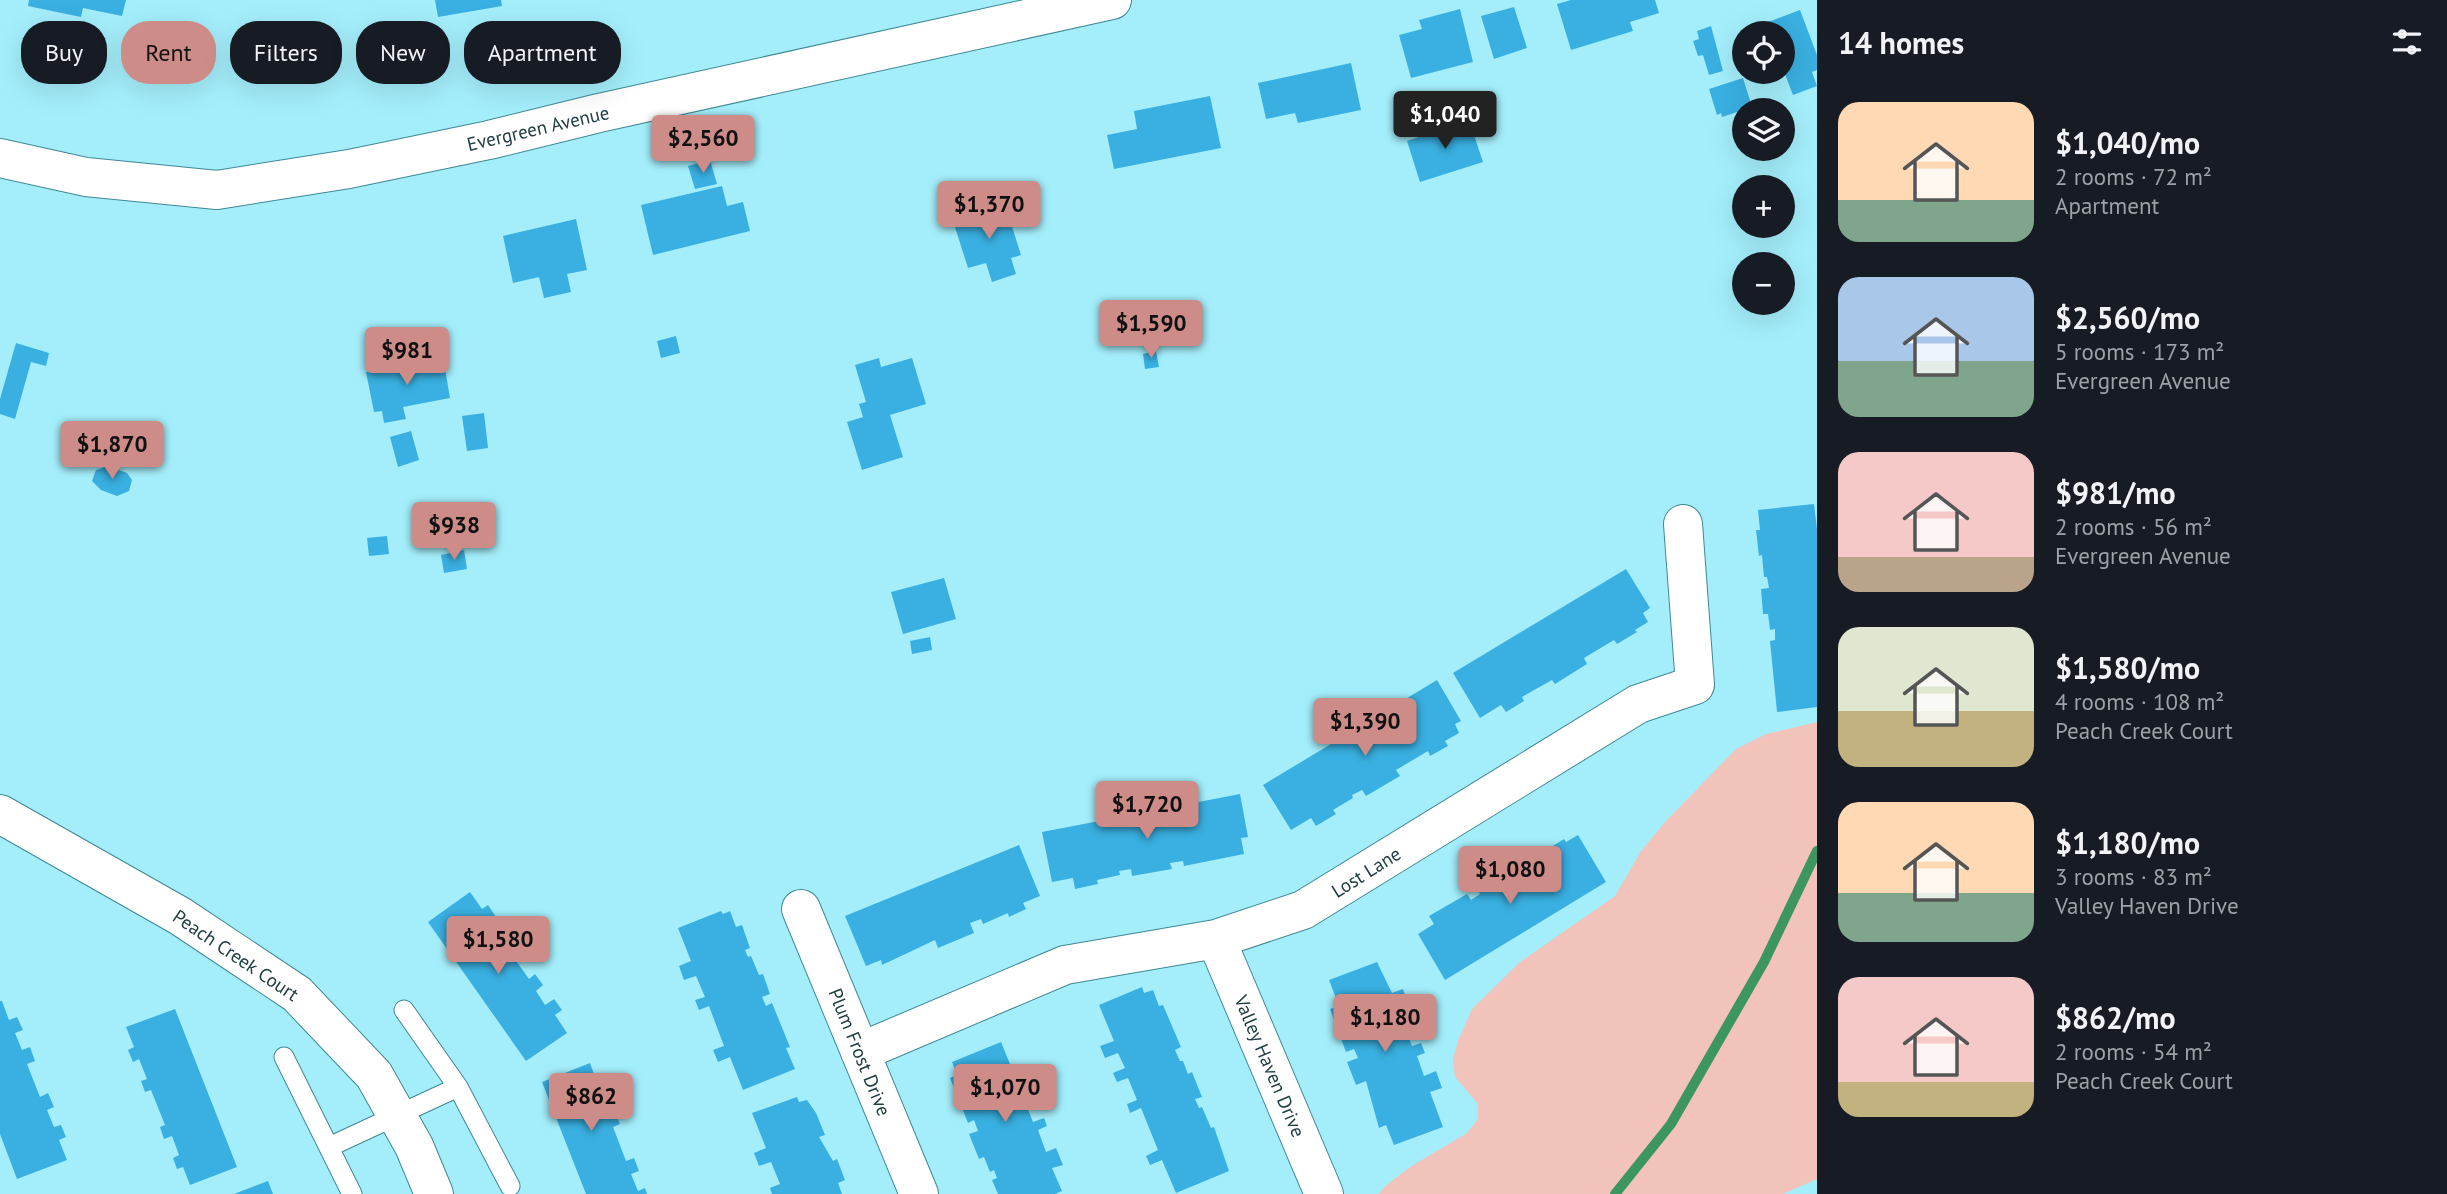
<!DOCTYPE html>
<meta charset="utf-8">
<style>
:root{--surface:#171b24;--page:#20242c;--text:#f1f3f6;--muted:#9ea1a6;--accent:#ce8c89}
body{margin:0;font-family:"PT Sans",sans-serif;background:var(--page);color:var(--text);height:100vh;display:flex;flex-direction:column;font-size:26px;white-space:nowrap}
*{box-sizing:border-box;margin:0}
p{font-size:23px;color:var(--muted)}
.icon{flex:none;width:38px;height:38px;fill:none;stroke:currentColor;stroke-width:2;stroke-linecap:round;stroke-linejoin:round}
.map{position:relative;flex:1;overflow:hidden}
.panel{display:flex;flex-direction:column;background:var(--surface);width:630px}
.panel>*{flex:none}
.guide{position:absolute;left:21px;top:21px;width:665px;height:63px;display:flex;gap:14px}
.buttons{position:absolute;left:1732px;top:21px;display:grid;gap:14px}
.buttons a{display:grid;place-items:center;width:63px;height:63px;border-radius:50%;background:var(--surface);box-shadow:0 7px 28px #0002;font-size:35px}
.price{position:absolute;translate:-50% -60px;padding:0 16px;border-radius:7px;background:var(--accent);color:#111;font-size:23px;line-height:46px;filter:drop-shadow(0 2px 4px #0008)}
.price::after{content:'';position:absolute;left:50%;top:42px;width:21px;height:16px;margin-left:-10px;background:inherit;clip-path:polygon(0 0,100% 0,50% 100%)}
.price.current{background:#222;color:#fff}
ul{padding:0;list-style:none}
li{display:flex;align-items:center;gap:21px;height:175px;padding:0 21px}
li span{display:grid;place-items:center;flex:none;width:196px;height:140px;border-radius:21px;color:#555}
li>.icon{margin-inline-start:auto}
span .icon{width:84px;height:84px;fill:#fffc;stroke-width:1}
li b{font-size:30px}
h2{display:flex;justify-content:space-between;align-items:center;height:84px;padding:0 21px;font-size:30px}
.chip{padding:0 24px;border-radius:28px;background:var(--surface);box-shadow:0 7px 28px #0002;font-size:24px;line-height:63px}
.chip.current{background:var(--accent);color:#111}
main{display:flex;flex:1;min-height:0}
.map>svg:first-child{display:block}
.green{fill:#f1c3ba}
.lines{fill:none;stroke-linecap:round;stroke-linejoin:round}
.stream{stroke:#3e965f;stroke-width:10}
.building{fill:#39b0e1}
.service-casing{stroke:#3e8894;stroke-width:21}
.minor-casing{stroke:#3e8894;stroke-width:40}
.service{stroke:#fff;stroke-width:19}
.minor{stroke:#fff;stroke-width:38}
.labels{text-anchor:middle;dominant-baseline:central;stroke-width:7;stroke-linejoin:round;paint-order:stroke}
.street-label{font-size:19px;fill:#214045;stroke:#fff}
</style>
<main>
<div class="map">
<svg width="1817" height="1194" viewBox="0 0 1817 1194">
<rect width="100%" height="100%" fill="#a4eefb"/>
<path class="green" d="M1817 722V1179L1783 1194H1379L1384 1187 1410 1167 1467 1133 1478 1119V1104L1455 1077 1453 1059 1458 1041 1472 1009 1520 962 1615 896 1641 851 1665 822 1736 749 1766 734Z"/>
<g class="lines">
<path class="stream" d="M1615 1194 1671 1124 1764 962 1817 851"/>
</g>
<path class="building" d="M29 0H126L122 16 83 8 81 17 28 6Z
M435 0H501L502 6 438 17Z
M1571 0H1655L1659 13 1630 22 1633 31 1571 50 1557 4Z
M1514 7 1527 48 1494 59 1481 16Z
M1460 9 1473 62 1411 78 1399 35 1422 29 1419 20Z
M1800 10 1817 55V70L1812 72 1817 86 1793 95 1783 69V33H1751L1750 29Z
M1711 26 1723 71 1709 75 1703 55 1698 56 1693 41 1699 39 1697 31Z
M1351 63 1361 110 1298 123 1295 113 1266 119 1258 83Z
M1743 78 1752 107 1722 117 1721 113 1717 115 1709 89Z
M1210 96 1221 148 1114 169 1107 135 1137 129 1134 111Z
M1469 120 1483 162 1420 182 1407 141Z
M710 160 717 184 695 189 688 166Z
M722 186 727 206 743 202 750 231 653 255 641 205Z
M1005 204 1021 255 1011 258 1016 274 992 282 986 263 968 268 953 221Z
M576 219 587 270 567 274 571 292 544 298 539 277 513 283 503 236Z
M676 336 680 353 661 358 657 341Z
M16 343 49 353 46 366 31 362 15 419 0 414V399Z
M1156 351 1159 367 1145 369 1143 354Z
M443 357 450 398 403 407 406 419 384 423 382 411 374 412 366 372Z
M879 358 881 367 912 358 926 404 890 415 903 457 862 470 847 422 863 417 859 404 866 402 855 365Z
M484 413 488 448 467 451 462 416Z
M411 431 419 460 398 467 390 437Z
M108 466 127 473 132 480 129 491 117 496 101 490 92 481 96 470Z
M1814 504 1817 529V707L1777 712 1770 641 1775 640V629L1770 630 1768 614H1763L1761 589 1769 588 1767 577H1764L1762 555 1759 556 1756 530H1760L1758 510Z
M387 536 389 554 369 556 367 538Z
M464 550 467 569 444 573 441 555Z
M1626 569 1650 608 1643 613 1648 622 1635 630 1637 632 1617 644 1614 640 1584 658 1587 664 1555 684 1552 680 1522 697 1524 701 1506 712 1501 705 1480 718 1453 673Z
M944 578 956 619 903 634 891 592Z
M930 637 932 650 912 654 910 641Z
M1437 680 1461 721 1455 724 1459 733 1445 741 1448 746 1430 756 1428 751 1396 770 1400 776 1366 796 1362 790 1352 795 1353 798 1333 810 1336 814 1316 826 1311 818 1291 830 1263 785Z
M1240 794 1248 837 1241 838 1244 854 1184 866 1183 861 1170 863 1172 869 1132 876 1131 869 1119 871 1120 875 1097 880 1098 884 1075 889 1073 878 1052 882 1042 832Z
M1578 835 1606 882 1445 980 1418 934 1434 924 1429 916 1467 894 1471 900 1480 894 1477 889 1512 868 1516 874 1527 867 1524 863 1539 853 1541 857 1544 855 1543 852 1564 839 1566 842Z
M1019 845 1040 896 1023 903 1026 909 1009 917 1008 913 983 924 981 919 970 923 974 933 938 948 935 940 882 965 881 960 866 966 845 916Z
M470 892 482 909 488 905 496 917 489 922 500 936 506 931 514 943 507 948 529 979 535 974 543 985 536 991 545 1005 554 999 562 1010 555 1015 567 1033 526 1061 428 922Z
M721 911 723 914 730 911 736 927 742 925 750 948 745 950 748 957 751 956 759 975 763 974 770 994 762 997 766 1006 772 1003 790 1047 786 1048 795 1069 743 1090 730 1057 718 1062 713 1050 724 1046 709 1006 699 1010 695 1000 705 997 696 976 684 980 679 966 691 961 678 928Z
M1377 962 1392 993 1403 989 1408 1004 1397 1008 1412 1046 1421 1043 1425 1053 1417 1056 1424 1076 1436 1071 1442 1088 1430 1092 1443 1127 1394 1145 1386 1125 1379 1128 1366 1081 1356 1085 1347 1062 1358 1058 1354 1049 1346 1052 1330 1009 1339 1006 1329 980Z
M1142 987 1144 993 1153 990 1159 1006 1163 1005 1181 1047 1175 1050 1180 1061H1183L1188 1074 1192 1072 1202 1097 1195 1099 1199 1108 1202 1107 1211 1128 1214 1127 1229 1171 1176 1193 1162 1160 1150 1165 1146 1156 1158 1150 1141 1108 1130 1113 1127 1104 1137 1100 1128 1078 1117 1082 1113 1073 1125 1068 1118 1053 1105 1058 1100 1046 1114 1041 1099 1005Z
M0 1001H2L9 1020 17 1017 23 1030 15 1033 22 1050 30 1047 35 1061 27 1064 40 1097 48 1093 54 1107 47 1110 54 1127 61 1125 66 1137 59 1140 67 1160 17 1179 0 1134Z
M175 1009 237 1167 190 1185 183 1167 177 1169 173 1158 179 1155 172 1136 164 1139 160 1127 165 1125 151 1090 145 1092 141 1081 147 1079 139 1059 133 1062 128 1050 134 1047 126 1027Z
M1001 1042 1012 1069 1025 1064 1030 1078 1017 1082 1033 1122 1044 1118 1047 1126 1038 1130 1046 1152 1056 1148 1063 1165 1052 1168 1062 1191 1055 1194H998L992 1180 997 1178 994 1170 990 1172 984 1157 979 1159 969 1134 978 1131 974 1120 968 1123 950 1078 957 1075 952 1062Z
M590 1063 597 1082 603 1080 609 1094 601 1097 607 1112 614 1109 620 1124 613 1127 626 1161 634 1158 639 1171 631 1174 638 1191 645 1188 647 1194H586L542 1082Z
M797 1097 799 1102 807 1100 816 1113 825 1135 819 1137 833 1161 837 1159 845 1180 838 1183 842 1194H772L770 1188 780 1184 771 1162 759 1166 754 1153 766 1148 752 1113Z
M268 1181 273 1194H234Z"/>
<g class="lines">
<g class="service-casing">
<path id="service" d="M284 1057 352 1194
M458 1087 510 1186
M329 1147 458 1087 404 1010"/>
</g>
<g class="minor-casing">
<path id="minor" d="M0 158 86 177 217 190 349 169 489 140 599 113 1112 0
M0 814 180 916 297 994 374 1075 414 1146 434 1194
M801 909 919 1194
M1216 939 1324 1194
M860 1052 1065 965 1216 939 1303 910 1638 704 1695 685 1683 524"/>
</g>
<use href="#service" class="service"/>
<use href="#minor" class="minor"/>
</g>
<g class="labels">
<g class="street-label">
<text transform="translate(538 128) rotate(-13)">Evergreen Avenue</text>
<text transform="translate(1366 872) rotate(-32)">Lost Lane</text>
<text transform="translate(236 955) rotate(34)">Peach Creek Court</text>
<text transform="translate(860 1052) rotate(68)">Plum Frost Drive</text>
<text transform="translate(1270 1066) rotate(67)">Valley Haven Drive</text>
</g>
</g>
</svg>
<div class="buttons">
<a><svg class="icon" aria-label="locate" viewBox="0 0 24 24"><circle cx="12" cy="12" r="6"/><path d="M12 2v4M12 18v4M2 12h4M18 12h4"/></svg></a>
<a><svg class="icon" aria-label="layers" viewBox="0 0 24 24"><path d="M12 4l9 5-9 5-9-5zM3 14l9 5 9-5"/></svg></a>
<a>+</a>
<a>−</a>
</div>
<b class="price current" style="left:1445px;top:151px">$1,040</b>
<b class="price" style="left:703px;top:175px">$2,560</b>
<b class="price" style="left:989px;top:241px">$1,370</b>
<b class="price" style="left:1151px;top:360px">$1,590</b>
<b class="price" style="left:407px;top:387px">$981</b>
<b class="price" style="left:112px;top:481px">$1,870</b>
<b class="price" style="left:454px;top:562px">$938</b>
<b class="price" style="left:1365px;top:758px">$1,390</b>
<b class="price" style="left:1147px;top:841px">$1,720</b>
<b class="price" style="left:1510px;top:906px">$1,080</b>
<b class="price" style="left:498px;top:976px">$1,580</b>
<b class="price" style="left:1385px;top:1054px">$1,180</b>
<b class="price" style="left:1005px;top:1124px">$1,070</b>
<b class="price" style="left:591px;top:1133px">$862</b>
<div class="guide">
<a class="chip">Buy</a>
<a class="chip current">Rent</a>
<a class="chip">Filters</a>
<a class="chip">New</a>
<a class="chip">Apartment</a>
</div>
</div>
<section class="panel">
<h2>14 homes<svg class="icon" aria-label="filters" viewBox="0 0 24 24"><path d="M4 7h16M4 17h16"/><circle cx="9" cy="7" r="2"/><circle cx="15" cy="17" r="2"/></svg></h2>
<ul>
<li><span style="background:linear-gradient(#ffd9b3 70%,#7fa58c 0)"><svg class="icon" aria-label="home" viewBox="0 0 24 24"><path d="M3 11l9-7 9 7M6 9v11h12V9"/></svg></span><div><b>$1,040/mo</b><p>2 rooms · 72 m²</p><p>Apartment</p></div></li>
<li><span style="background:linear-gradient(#a9c7e8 60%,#7fa58c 0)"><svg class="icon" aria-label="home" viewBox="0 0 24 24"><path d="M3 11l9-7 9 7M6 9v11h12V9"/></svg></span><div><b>$2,560/mo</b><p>5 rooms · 173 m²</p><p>Evergreen Avenue</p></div></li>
<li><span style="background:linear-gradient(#f6c9c9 75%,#b9a48a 0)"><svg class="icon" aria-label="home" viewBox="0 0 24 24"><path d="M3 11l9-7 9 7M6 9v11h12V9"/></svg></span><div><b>$981/mo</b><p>2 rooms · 56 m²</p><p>Evergreen Avenue</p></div></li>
<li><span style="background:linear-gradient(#dfe7d0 60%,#c2b280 0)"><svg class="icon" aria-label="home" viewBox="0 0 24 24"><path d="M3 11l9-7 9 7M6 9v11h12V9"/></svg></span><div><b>$1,580/mo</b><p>4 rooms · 108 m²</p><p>Peach Creek Court</p></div></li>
<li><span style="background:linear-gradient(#ffd9b3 65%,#7fa58c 0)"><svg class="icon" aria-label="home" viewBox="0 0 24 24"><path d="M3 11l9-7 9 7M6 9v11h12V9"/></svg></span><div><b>$1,180/mo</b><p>3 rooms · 83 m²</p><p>Valley Haven Drive</p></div></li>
<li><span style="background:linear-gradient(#f6c9c9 75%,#c2b280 0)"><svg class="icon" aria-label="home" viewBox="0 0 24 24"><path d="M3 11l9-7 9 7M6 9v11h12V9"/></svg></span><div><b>$862/mo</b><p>2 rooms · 54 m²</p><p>Peach Creek Court</p></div></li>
</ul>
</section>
</main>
